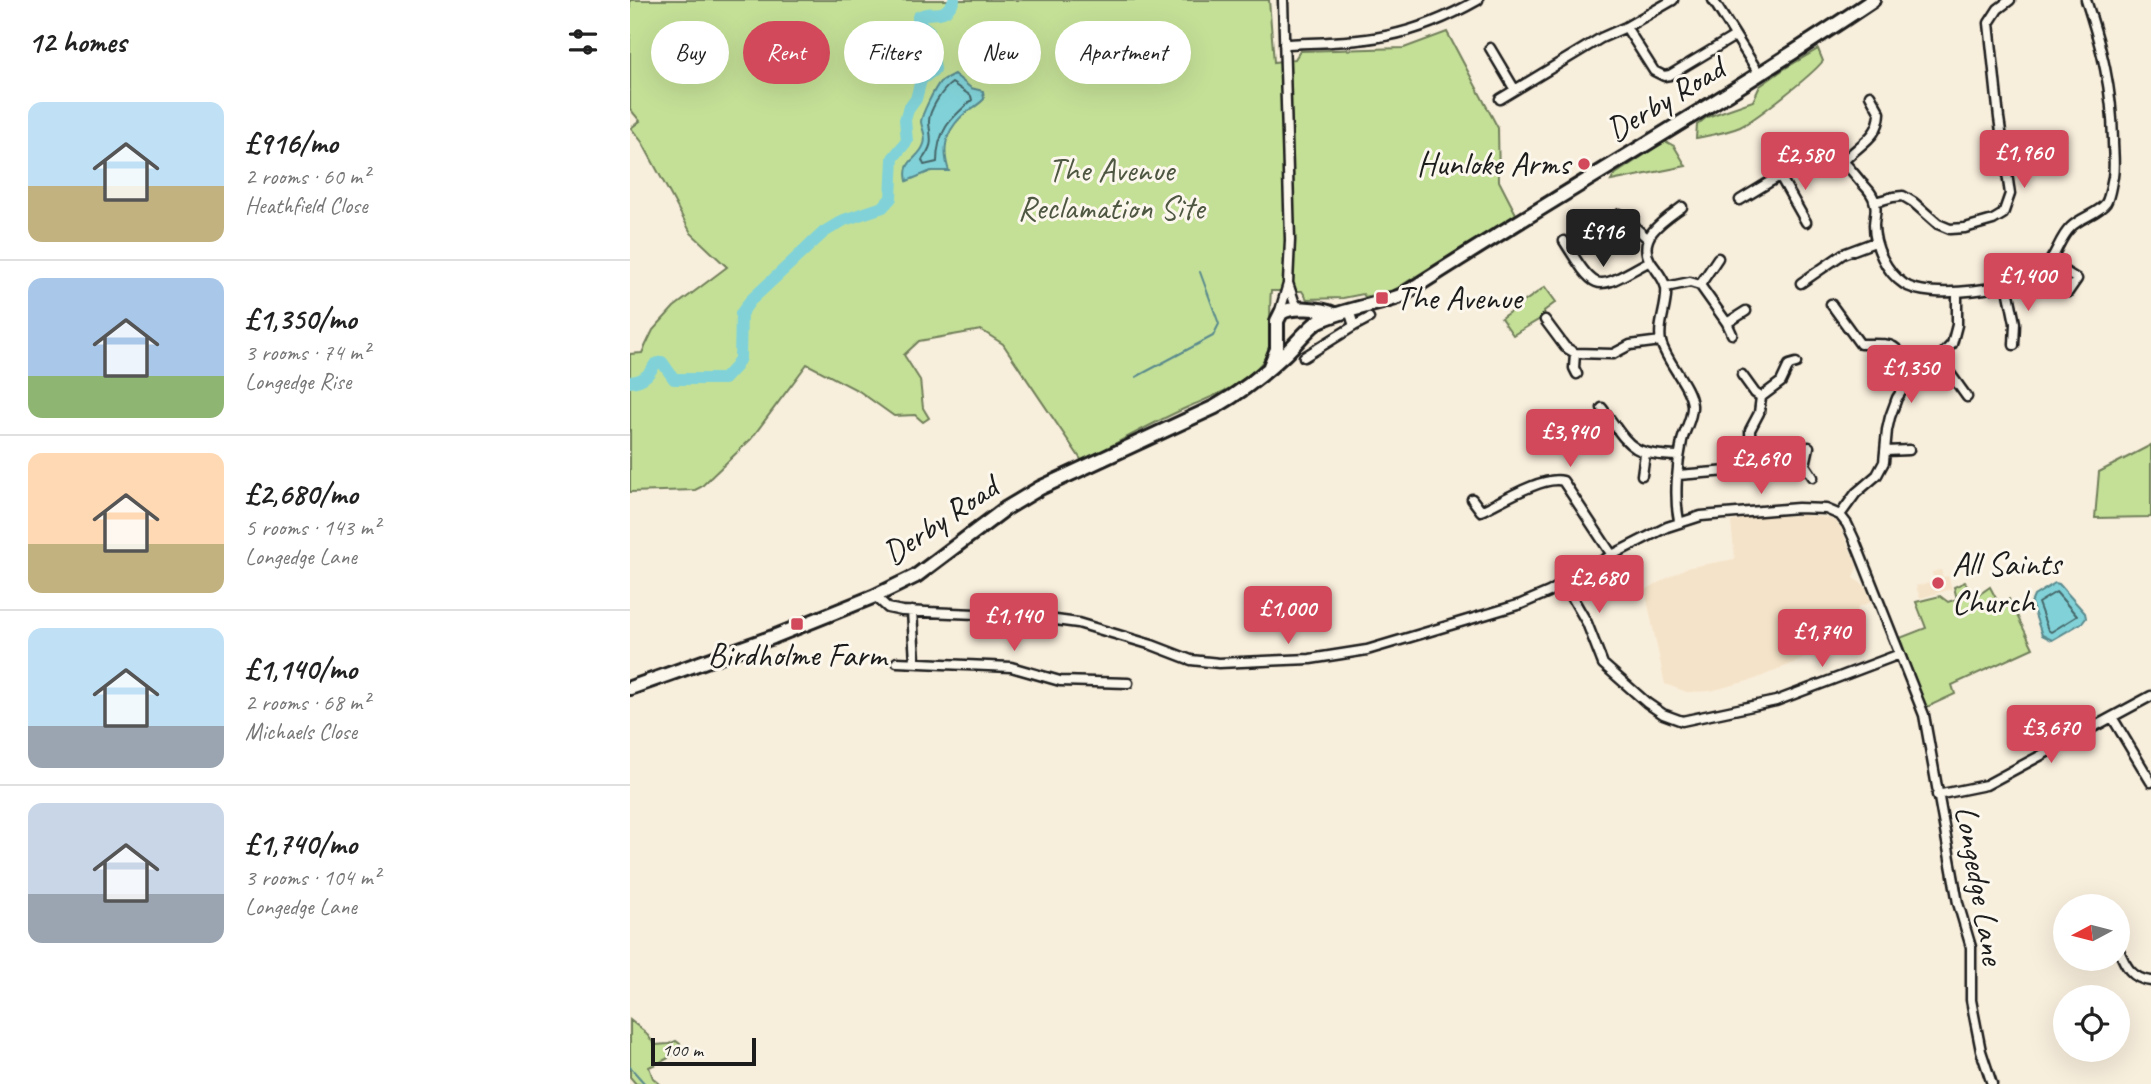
<!DOCTYPE html>
<meta charset="utf-8">
<style>
:root{--surface:#fff;--page:#f6f6f6;--text:#222;--muted:#767676;--line:#e0e0e0;--accent:#d1495b}
body{margin:0;font-family:Caveat,sans-serif;background:var(--page);color:var(--text);height:100vh;display:flex;flex-direction:column;font-size:26px;white-space:nowrap}
*{box-sizing:border-box;margin:0}
p{font-size:23px;color:var(--muted)}
.icon{flex:none;width:38px;height:38px;fill:none;stroke:currentColor;stroke-width:2;stroke-linecap:round;stroke-linejoin:round}
.map{position:relative;flex:1;overflow:hidden}
.details{display:flex;flex-direction:column;background:var(--surface);width:630px}
.details>*{flex:none}
.top-card{position:absolute;left:21px;top:21px;width:665px;height:63px;display:flex;gap:14px}
.needle{width:46px;rotate:263deg}
.tools{position:absolute;left:1423px;top:894px;display:grid;gap:14px}
.tools a{display:grid;place-items:center;width:77px;height:77px;border-radius:50%;background:var(--surface);box-shadow:0 7px 28px #0002;font-size:35px}
.scale{position:absolute;left:21px;bottom:18px;width:105px;box-sizing:border-box;padding-left:7px;border:4px solid #1c1c1c;border-top:0;font-size:19px;line-height:24px;white-space:nowrap;color:#1c1c1c;-webkit-text-stroke:5px #fbf7ec;paint-order:stroke}
.price{position:absolute;translate:-50% -60px;padding:0 16px;border-radius:7px;background:var(--accent);color:#fff;font-size:23px;line-height:46px;filter:drop-shadow(0 2px 4px #0008)}
.price::after{content:'';position:absolute;left:50%;top:42px;width:21px;height:16px;margin-left:-10px;background:inherit;clip-path:polygon(0 0,100% 0,50% 100%)}
.price.current{background:#222;color:#fff}
ul{padding:0;list-style:none}
li{display:flex;align-items:center;gap:21px;height:175px;padding:0 28px}
li+li{border-top:2px solid var(--line)}
li span{display:grid;place-items:center;flex:none;width:196px;height:140px;border-radius:14px;color:#555}
li>.icon{margin-inline-start:auto}
span .icon{width:84px;height:84px;fill:#fffc;stroke-width:1}
li b{font-size:30px}
h2{display:flex;justify-content:space-between;align-items:center;height:84px;padding:0 28px;font-size:30px}
.tag{padding:0 24px;border-radius:32px;background:var(--surface);box-shadow:0 7px 28px #0002;font-size:24px;line-height:63px}
.tag.current{background:var(--accent);color:#fff}
main{display:flex;flex:1;min-height:0}
.map>svg:first-child{display:block}
.built{fill:#f4e3c8}
.green{fill:#c4e097;stroke:#707e5a;stroke-width:2}
.water{fill:#81d2d8;stroke:#59898d;stroke-width:2}
.lines{fill:none;stroke-linecap:round;stroke-linejoin:round}
.shore{stroke:#446567;stroke-width:2}
.stream{stroke:#59898d;stroke-width:2}
.river{stroke:#81d2d8;stroke-width:12}
.minor-casing{stroke:#1c1c1c;stroke-width:13}
.highway-casing{stroke:#1c1c1c;stroke-width:18}
.minor{stroke:#fbf7ec;stroke-width:8}
.highway{stroke:#fbf7ec;stroke-width:12}
.poi-dot{fill:#d1495b;stroke:#fbf7ec;stroke-width:2.5}
.labels{text-anchor:middle;dominant-baseline:central;stroke-width:6;stroke-linejoin:round;paint-order:stroke}
.street-label{font-size:33px;fill:#1c1c1c;stroke:#fbf7ec}
.poi-label{font-size:33px;fill:#1c1c1c;stroke:#fbf7ec;text-anchor:start}
.park-label{font-size:33px;fill:#4e5741;stroke:#fbf7ec}
</style>
<main>
<section class="details">
<h2>12 homes<svg class="icon" aria-label="filters" viewBox="0 0 24 24"><path d="M4 7h16M4 17h16"/><circle cx="9" cy="7" r="2"/><circle cx="15" cy="17" r="2"/></svg></h2>
<ul>
<li><span style="background:linear-gradient(#bfe0f5 60%,#c2b280 0)"><svg class="icon" aria-label="home" viewBox="0 0 24 24"><path d="M3 11l9-7 9 7M6 9v11h12V9"/></svg></span><div><b>£916/mo</b><p>2 rooms · 60 m²</p><p>Heathfield Close</p></div></li>
<li><span style="background:linear-gradient(#a9c7e8 70%,#8fb573 0)"><svg class="icon" aria-label="home" viewBox="0 0 24 24"><path d="M3 11l9-7 9 7M6 9v11h12V9"/></svg></span><div><b>£1,350/mo</b><p>3 rooms · 74 m²</p><p>Longedge Rise</p></div></li>
<li><span style="background:linear-gradient(#ffd9b3 65%,#c2b280 0)"><svg class="icon" aria-label="home" viewBox="0 0 24 24"><path d="M3 11l9-7 9 7M6 9v11h12V9"/></svg></span><div><b>£2,680/mo</b><p>5 rooms · 143 m²</p><p>Longedge Lane</p></div></li>
<li><span style="background:linear-gradient(#bfe0f5 70%,#9aa5b1 0)"><svg class="icon" aria-label="home" viewBox="0 0 24 24"><path d="M3 11l9-7 9 7M6 9v11h12V9"/></svg></span><div><b>£1,140/mo</b><p>2 rooms · 68 m²</p><p>Michaels Close</p></div></li>
<li><span style="background:linear-gradient(#c9d6e8 65%,#9aa5b1 0)"><svg class="icon" aria-label="home" viewBox="0 0 24 24"><path d="M3 11l9-7 9 7M6 9v11h12V9"/></svg></span><div><b>£1,740/mo</b><p>3 rooms · 104 m²</p><p>Longedge Lane</p></div></li>
</ul>
</section>
<div class="map">
<svg width="1521" height="1084" viewBox="0 0 1521 1084">
<rect width="100%" height="100%" fill="#f8eedc"/>
<filter id="ink" filterUnits="userSpaceOnUse"><feTurbulence type="fractalNoise" baseFrequency=".0143" numOctaves="2"/><feDisplacementMap in="SourceGraphic" scale="14" xChannelSelector="R" yChannelSelector="G"/><feConvolveMatrix kernelMatrix="1 2 1 2 8 2 1 2 1" color-interpolation-filters="sRGB"/></filter>
<g filter="url(#ink)">
<path class="built" d="M1174 515 1199 518 1207 522 1212 530 1227 566 1223 578 1235 586 1241 602 1228 607 1226 632 1206 645 1125 679 1080 691 1057 692 1035 684 1015 590 1056 568 1105 559 1101 522 1120 517Z
M1311 570 1313 577 1318 576 1322 589 1290 598 1286 586 1304 581 1302 572Z"/>
<path class="green" d="M0 0H639L644 62 665 59 670 51 774 48 817 32 868 128 869 181 886 214 764 290 735 297 733 294 713 298 677 299 672 291H641C639 306 642 345 637 355 619 385 587 394 558 407 522 423 487 443 452 461L373 344 351 330 289 341 274 355 290 380 293 408 299 418 293 422 285 415 264 416 229 391 177 364 121 439 71 487 65 490 0 492V354L12 353 23 330 44 307 97 267 61 233 12 142 1 128 10 121 0 109Z
M1188 49 1193 61C1182 75 1126 119 1110 127 1096 133 1080 135 1066 138L1067 125 1077 117 1123 101 1130 86 1154 69Z
M1035 141 1044 146 1056 166 981 181 984 175Z
M915 287 926 302 914 311 915 316 883 335 871 318Z
M1521 445V517L1465 518 1469 472Z
M1335 582 1344 598 1360 587 1369 604 1379 599 1403 648 1322 685 1325 694 1295 708 1270 638 1296 628 1286 602 1310 596 1318 602 1327 599 1324 587Z
M0 1020 15 1032 25 1045 39 1044 46 1041 50 1044C46 1058 29 1062 19 1067L23 1078 30 1084H6L0 1077Z"/>
<path class="water" d="M324 74 341 88 353 91 354 99C348 106 338 110 331 117 315 133 312 150 319 171H301L277 181C272 159 289 160 294 144 297 135 292 130 291 122 291 115 305 88 310 82 313 80 320 76 324 74Z
M1425 583 1429 584 1455 613 1456 618 1453 622 1422 640 1412 635 1401 603 1404 596Z"/>
<g class="lines">
<path class="shore" d="M322 83 341 96 342 100C320 119 307 131 307 162L294 165 292 160C304 144 301 141 299 123 298 111 313 89 322 83Z
M1426 592 1447 616 1421 632 1418 630 1408 603Z"/>
<path class="stream" d="M506 377 583 336 589 324 570 272
M0 1067 15 1084"/>
<path class="river" d="M0 382C13 381 19 375 25 364L32 362 44 379H94L106 366 110 358 111 314 120 301 194 232 214 220 253 207 261 198 263 158 277 141 275 120 278 110 286 99 291 80 305 69 299 31 288 22V17C303 8 313 22 324 0"/>
<g class="minor-casing">
<path id="minor" d="M653 0 660 240 658 283 664 301 669 309
M1083 0 1130 75
M996 27 1024 71 1034 76 1040 75 1105 36
M654 44C734 41 776 41 848 0
M860 48 885 90
M870 99 971 38 996 27 1043 0
M1214 161C1229 144 1249 138 1250 113L1240 95
M1150 176 1176 222
M1110 200 1179 158C1208 149 1214 162 1231 182 1237 188 1244 195 1245 204 1247 210 1244 218 1244 225 1244 246 1256 272 1274 284 1298 301 1390 289 1412 270 1426 259 1428 239 1441 227 1451 217 1468 214 1476 203 1480 197 1481 184 1483 177 1485 165 1483 152 1483 140 1482 88 1472 49 1456 0
M1245 202 1263 197 1273 196 1283 202 1308 224 1320 229 1335 228 1363 220 1373 214 1380 194 1369 118 1359 23 1368 9 1380 0
M990 214 1017 238
M934 241C969 297 965 290 1020 261
M1088 258 1070 285 1097 323 1116 311
M1419 262 1447 279 1438 292
M1171 283 1213 254 1245 242
M1377 284 1385 323 1384 345
M1036 287 1060 282 1070 285
M1201 304 1230 344C1267 344 1263 341 1284 373
M649 314 658 284
M915 320 935 347 945 353 944 368 947 374
M1097 323 1102 334
M724 326 739 318
M945 353 983 354 1000 345 1031 341
M674 357 724 326 719 310
M1309 358 1337 397
M1112 375 1125 393 1131 397
M972 408C1000 446 999 455 1049 456
M1256 451 1279 450
M1175 465 1183 477
M1121 468 1120 430 1129 413 1131 397 1151 382 1159 365 1166 363
M1012 475 1015 454
M1048 475 1175 465 1179 447
M842 499 851 511C870 502 914 475 933 481L982 555
M1210 515 1226 493 1247 475 1254 462 1257 430 1260 417 1267 398 1284 373 1309 358 1322 344 1327 325V292
M1049 521C1044 497 1047 465 1052 441 1055 429 1063 417 1062 405 1060 385 1037 363 1031 342 1027 324 1038 306 1036 288 1034 278 1025 269 1020 261 1006 236 1036 219 1052 207
M934 583 957 623 973 664 1017 703 1033 714 1052 721 1146 701 1270 654
M245 596 258 608 272 611 396 616 448 623 522 645 561 660 589 663 680 659 737 650 891 604 919 592 982 555 1037 527 1071 516 1168 508 1196 509 1210 515 1217 524 1224 539 1294 715 1328 903 1341 947V1000L1351 1051 1362 1084
M282 611 285 661
M267 662 381 667 430 681 498 683
M1482 717 1521 782
M1307 795 1356 785 1521 696
M1488 948C1495 965 1501 979 1521 981"/>
</g>
<g class="highway-casing">
<path id="highway" d="M640 366 647 349V321L651 313C661 306 692 308 704 314
M0 688 143 637 245 596 286 576 375 509 410 488 585 407C611 392 633 375 654 355 663 347 680 326 689 321 715 309 744 306 771 296 927 195 1089 104 1243 0"/>
</g>
<use href="#minor" class="minor"/>
<use href="#highway" class="highway"/>
</g>
</g>
<g class="poi-dot">
<circle cx="954" cy="164" r="7"/>
<rect x="745" y="291" width="14" height="14" rx="3.5"/>
<circle cx="1308" cy="583" r="7"/>
<rect x="160" y="617" width="14" height="14" rx="3.5"/>
</g>
<g class="labels">
<g class="street-label">
<text transform="translate(1035 99) rotate(-31)">Derby Road</text>
<text transform="translate(310 520) rotate(-34)">Derby Road</text>
<text transform="translate(1350 885) rotate(80)">Longedge Lane</text>
</g>
<g class="poi-label">
<text x="940" y="164" text-anchor="end">Hunloke Arms</text>
<text x="766" y="298">The Avenue</text>
<text x="1322" y="564">All Saints<tspan x="1322" dy="38">Church</tspan></text>
<text x="167" y="655" text-anchor="middle">Birdholme Farm</text>
</g>
<g class="park-label">
<text x="481" y="170">The Avenue<tspan x="481" dy="38">Reclamation Site</tspan></text>
</g>
</g>
</svg>
<div class="tools">
<a><svg class="needle" viewBox="-14 -14 28 28"><path d="M0-13l5 13h-10z" fill="#e53935"/><path d="M0 13l5-13h-10z" fill="#767676"/></svg></a>
<a><svg class="icon" aria-label="locate" viewBox="0 0 24 24"><circle cx="12" cy="12" r="6"/><path d="M12 2v4M12 18v4M2 12h4M18 12h4"/></svg></a>
</div>
<div class="scale">100 m</div>
<b class="price" style="left:1394px;top:190px">£1,960</b>
<b class="price" style="left:1175px;top:192px">£2,580</b>
<b class="price current" style="left:973px;top:269px">£916</b>
<b class="price" style="left:1398px;top:313px">£1,400</b>
<b class="price" style="left:1281px;top:405px">£1,350</b>
<b class="price" style="left:940px;top:469px">£3,940</b>
<b class="price" style="left:1131px;top:496px">£2,690</b>
<b class="price" style="left:969px;top:615px">£2,680</b>
<b class="price" style="left:658px;top:646px">£1,000</b>
<b class="price" style="left:384px;top:653px">£1,140</b>
<b class="price" style="left:1192px;top:669px">£1,740</b>
<b class="price" style="left:1421px;top:765px">£3,670</b>
<div class="top-card">
<a class="tag">Buy</a>
<a class="tag current">Rent</a>
<a class="tag">Filters</a>
<a class="tag">New</a>
<a class="tag">Apartment</a>
</div>
</div>
</main>
